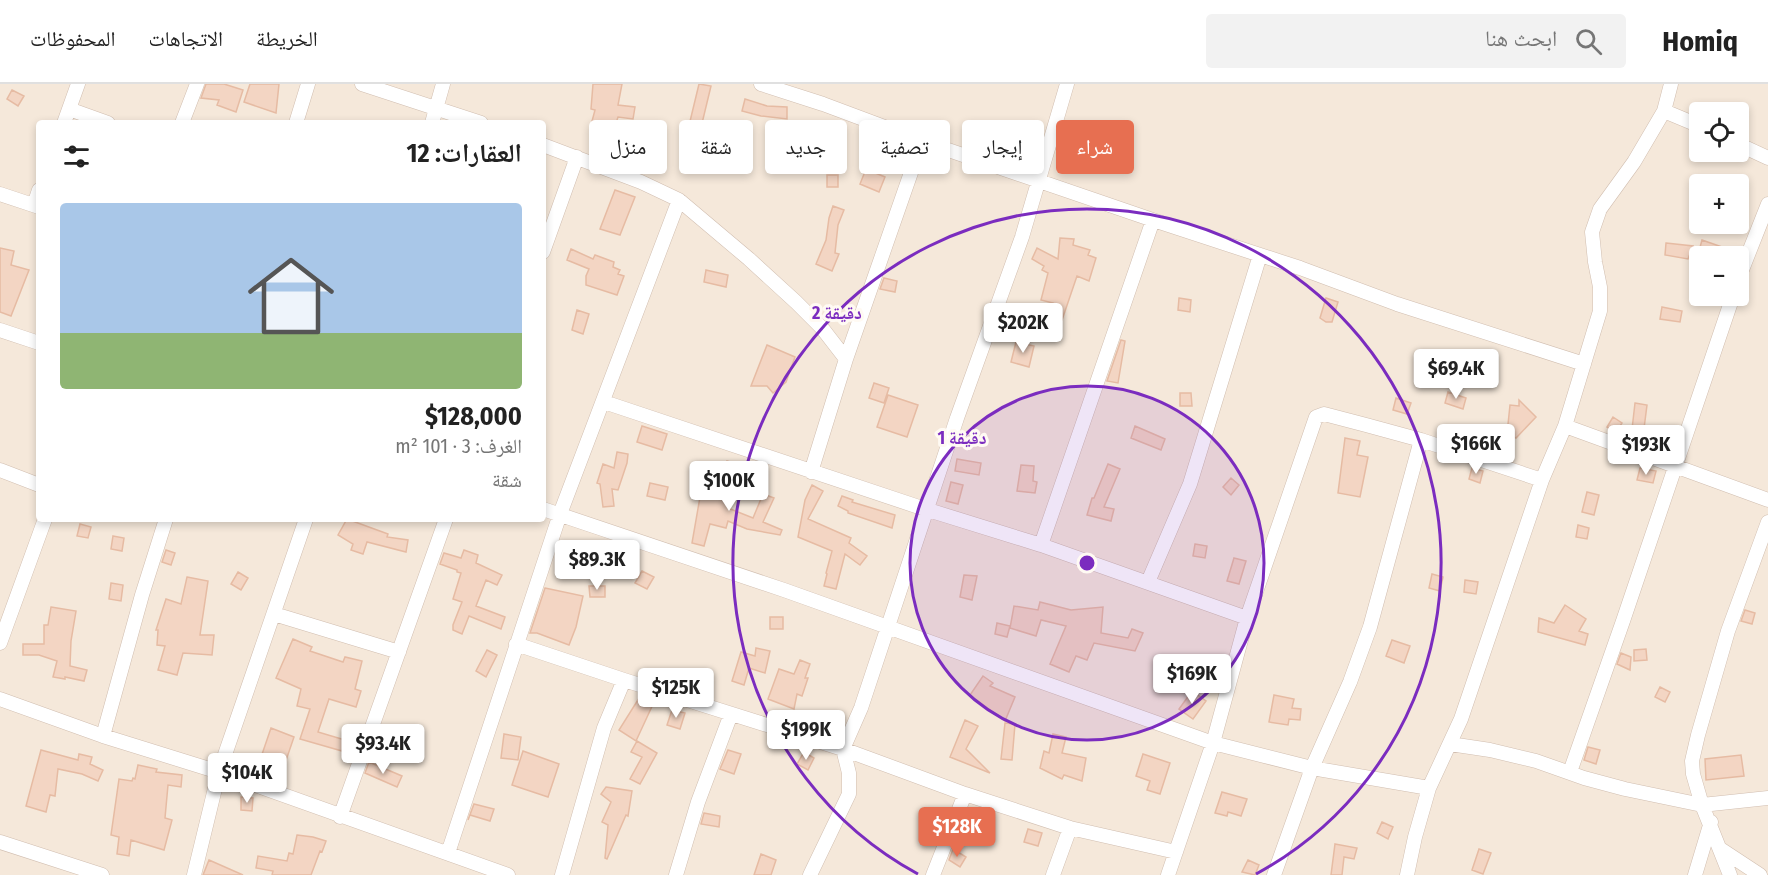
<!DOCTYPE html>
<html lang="ar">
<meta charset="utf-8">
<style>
:root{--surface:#fff;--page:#f2f2f2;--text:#222;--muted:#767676;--line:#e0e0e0;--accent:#e76f51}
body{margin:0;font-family:"Fira Sans Condensed","Noto Naskh Arabic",sans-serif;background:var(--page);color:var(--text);direction:rtl;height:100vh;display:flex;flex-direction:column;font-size:22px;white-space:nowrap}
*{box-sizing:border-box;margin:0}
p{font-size:20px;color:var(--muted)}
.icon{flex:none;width:33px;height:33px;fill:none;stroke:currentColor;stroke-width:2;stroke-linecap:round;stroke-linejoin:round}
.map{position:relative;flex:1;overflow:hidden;direction:ltr}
.panel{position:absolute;left:36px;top:36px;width:510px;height:402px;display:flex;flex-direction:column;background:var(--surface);border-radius:6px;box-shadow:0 3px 9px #0003;direction:rtl}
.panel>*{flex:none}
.hud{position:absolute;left:564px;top:36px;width:570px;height:54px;direction:rtl;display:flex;gap:12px}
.controls{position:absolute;left:1689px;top:18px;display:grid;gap:12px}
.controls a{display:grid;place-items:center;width:60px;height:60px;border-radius:6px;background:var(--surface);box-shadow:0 3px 9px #0003;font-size:30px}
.price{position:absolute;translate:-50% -51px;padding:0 14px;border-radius:6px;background:#fff;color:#222;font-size:20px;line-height:39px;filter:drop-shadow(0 2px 3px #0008)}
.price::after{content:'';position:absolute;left:50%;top:36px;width:18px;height:14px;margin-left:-9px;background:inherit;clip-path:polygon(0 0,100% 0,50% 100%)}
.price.active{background:var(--accent);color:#fff}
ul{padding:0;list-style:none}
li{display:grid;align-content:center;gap:12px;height:318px;padding:0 24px}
li span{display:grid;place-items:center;height:186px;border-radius:6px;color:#555}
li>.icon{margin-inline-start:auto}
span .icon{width:108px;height:108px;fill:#fffc;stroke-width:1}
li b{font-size:26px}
h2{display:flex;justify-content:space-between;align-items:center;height:72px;padding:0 24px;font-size:26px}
.pill{padding:0 21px;border-radius:6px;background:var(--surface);box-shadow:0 3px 9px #0003;font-size:21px;line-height:54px}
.pill.active{background:var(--accent);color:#fff}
header{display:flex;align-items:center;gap:36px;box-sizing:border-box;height:84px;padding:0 30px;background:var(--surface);border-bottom:2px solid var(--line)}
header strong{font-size:28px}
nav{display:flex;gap:33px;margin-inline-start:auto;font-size:21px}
.search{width:420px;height:54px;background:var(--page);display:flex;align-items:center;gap:15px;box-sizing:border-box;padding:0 21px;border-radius:6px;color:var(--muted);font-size:22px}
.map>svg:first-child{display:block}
.residential{fill:#f5e8da;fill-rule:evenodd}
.building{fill:#f3d5c3;stroke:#e6bba3;stroke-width:1.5}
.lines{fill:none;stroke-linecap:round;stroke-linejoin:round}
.minor-casing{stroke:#d1beb0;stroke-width:15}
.minor{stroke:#fff;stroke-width:14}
.ring{fill:none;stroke:#7b2cbf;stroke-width:3}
.centre{fill:#7b2cbf;stroke:#fffaf3;stroke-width:3}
.ring-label{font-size:18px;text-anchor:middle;font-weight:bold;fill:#7b2cbf;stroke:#fffaf3;stroke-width:6;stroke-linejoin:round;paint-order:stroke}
</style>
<header>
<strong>Homiq</strong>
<div class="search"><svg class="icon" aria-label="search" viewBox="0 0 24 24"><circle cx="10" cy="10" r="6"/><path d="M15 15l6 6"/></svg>ابحث هنا</div>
<nav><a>الخريطة</a><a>الاتجاهات</a><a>المحفوظات</a></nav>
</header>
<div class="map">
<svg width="1768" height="791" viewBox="0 0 1768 791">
<rect width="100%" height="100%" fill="#fdf6ec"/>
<path class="residential" d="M0 0H1768V791H0ZM1700 28H1738V68H1700ZM39 39H543V435H39ZM1700 100H1738V140H1700ZM1700 172H1738V212H1700Z"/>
<path class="building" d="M206 0H224L243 6 236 28 217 21 219 16 201 14Z
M250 0H279L276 29 244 18Z
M593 0H622L618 21 635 23 633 35 618 33 613 48 591 41 595 26 591 25Z
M699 0 711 2 698 56 686 54Z
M12 6 24 12 18 22 7 15Z
M745 15 767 22 787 23V35L761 32 742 27Z
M734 46 745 48 740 72 727 73 728 57 731 58Z
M996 48 1017 51 1015 63 994 59Z
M866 85 885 93 879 108 860 100Z
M827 91H838V103H827Z
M615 106 635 113 620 151 600 145Z
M833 122 844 126 838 141 835 169 839 170 832 187 816 180 826 156 829 134Z
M1060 154 1074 155 1073 161 1090 166 1088 171 1096 174 1089 197 1077 192 1062 236 1049 231 1053 219 1041 216 1048 189 1042 186 1044 182 1032 175 1037 164 1058 175Z
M1702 156 1722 163 1719 172 1699 167Z
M1666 159 1693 162 1688 175 1665 171Z
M0 164 14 167 11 181 29 186 11 232 0 228Z
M571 165 593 175 595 171 614 178 613 183 620 186 618 190 624 192 617 211 586 201V192L589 185 567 176Z
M706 186 728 191 726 203 704 198Z
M884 194 897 197 895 208 880 205Z
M1179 214 1191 216 1190 228 1178 226Z
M1326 214 1338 218 1332 238H1326L1320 234Z
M1662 223 1682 227 1680 238 1660 235Z
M577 226 589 230 583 250 572 246Z
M1121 256 1125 257 1118 299 1107 297Z
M1016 258 1034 262 1029 283 1011 278Z
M767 261 795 273 786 298 773 309 767 302H751Z
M874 299 889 304 884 319 869 314Z
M1448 308 1466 314 1463 325 1445 319Z
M1180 309H1191L1192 322H1180Z
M888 311 918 321 907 353 877 343Z
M1396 314 1411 319 1407 330 1393 326Z
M1519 316 1536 333 1516 354 1507 350 1510 321 1519 322Z
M1635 319 1647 321 1642 360 1631 354Z
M1613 333 1622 339 1616 349 1607 343Z
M642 342 667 350 662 366 637 358Z
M1135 342 1165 355 1161 366 1131 354Z
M1345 354 1360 357 1357 371 1368 373 1360 413 1338 409Z
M617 368 628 370 627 379 618 406 612 405 614 422 603 423 600 400 597 399 603 380 614 384Z
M957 375 981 379 979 391 955 387Z
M727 377 734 379 727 411 732 413 728 424 753 434 763 410 774 414 763 438 782 446 780 451 747 445 728 437 726 444 710 440 704 462 692 459 700 413 714 415Z
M1108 380 1120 385 1104 423 1114 425 1111 437 1087 431 1092 414H1094Z
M1021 381 1034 382 1033 397 1037 398 1035 409 1017 407Z
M1472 384 1483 387 1480 399 1469 395Z
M1640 384 1656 387 1653 399 1637 396Z
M1231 394 1239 401 1231 411 1223 403Z
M951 398 963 401 958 420 946 417Z
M650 399 668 403 665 416 647 412Z
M812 401 823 407 808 435 851 454 849 459 867 472 860 481 845 470 836 505 824 502 827 490 826 489 832 467 798 453 805 416Z
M1587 408 1599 411 1594 431 1582 428Z
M842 412 853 416 852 418 895 431 892 444 848 429V427L838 422Z
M347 435 388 450 387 453 408 456 406 468 367 458 363 470 351 466 353 460 338 451Z
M80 440 91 443 88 454 77 452Z
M1578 441 1589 444 1587 455 1576 453Z
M113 452 124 454 122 467 111 465Z
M1195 460 1207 462 1205 474 1193 472Z
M166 466 175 469 171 481 162 478Z
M464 466 478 471 476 479 502 491 497 501 486 496 476 522 505 533 501 545 469 532 462 550 453 546V541L462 518 453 515 461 489 457 488V486L440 480 444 469 461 474Z
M1234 474 1246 477 1239 500 1227 497Z
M642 487 654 493 647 505 635 499Z
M238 488 248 494 241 506 231 500Z
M1432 490 1443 493 1440 507 1429 504Z
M964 491 977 492 972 516 960 513Z
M187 493 208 497 200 551H214L212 571 183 569 177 591 158 586 165 562 157 561 158 546H156L166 515 181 520Z
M1465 496 1478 498 1476 510 1464 508Z
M111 499 123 501 121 517 109 515Z
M589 502H605V513H590Z
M545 504 583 512 576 543 569 561 537 549H530Z
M1040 518 1071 526 1103 523 1101 549 1128 554 1132 545 1143 549 1135 567 1094 559 1087 576 1076 572 1069 588 1050 580 1066 542 1041 536 1036 552 1010 544 1014 522 1038 526Z
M1565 521 1586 535 1579 547 1588 550 1585 561 1538 548 1539 534 1554 539Z
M51 523 76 527 71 557 70 582 87 586 84 597 65 593V595L53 593 57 577 39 571H23V560H44V541H48Z
M1745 526 1755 529 1752 540 1741 537Z
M770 533H783V545H770Z
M997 539 1010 542 1007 553 995 550Z
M293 555 312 563 310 567 343 578 345 573 362 577 355 605 361 607 356 623 329 615 318 648 345 656 342 667 300 655 310 625 297 622 301 605 276 594Z
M1392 556 1410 562 1404 579 1386 572Z
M756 564 770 567 765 589 749 584 744 601 732 597 741 568 755 572Z
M1646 565 1647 576 1634 577V566Z
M487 566 497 571 486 593 476 587Z
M1621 569 1631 573 1630 586 1617 580Z
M800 576 810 580 805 594H808L802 612 797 610 794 625 768 615 779 585 794 590Z
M983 592 993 599 990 602 1015 613 1005 637 970 611Z
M1660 603 1670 608 1665 618 1655 613Z
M1192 607 1206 617 1193 635 1179 625Z
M641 611 654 618 636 657 619 646Z
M1274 611 1294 615 1292 624 1301 625 1300 636 1289 635 1288 641 1269 638Z
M672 626 685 629 680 645 667 641Z
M965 636 978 642 966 665 990 689 950 673Z
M1005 639 1015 640 1012 676 1001 675Z
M271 644 294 653 281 691 258 682Z
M504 650 521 653 518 676 501 674Z
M1053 650 1066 653 1062 669 1086 674 1082 697 1064 691 1062 695 1040 684 1044 667 1049 669Z
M637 657 657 669 640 700 630 695 642 673 631 668Z
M1588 663 1600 666 1596 680 1584 676Z
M41 666 78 676 79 670 92 673 90 680 103 686 98 697 82 690 58 685 55 712 50 711 46 728 26 722Z
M728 666 741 670 734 690 720 685Z
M523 667 559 680 548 713 512 701Z
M804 668 814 674 808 686 797 680Z
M1143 670 1170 679 1160 710 1147 706 1150 697 1136 692Z
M240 671 251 674 249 687 237 684Z
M1741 671 1744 692 1706 696 1705 675Z
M369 678 402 692 397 703 365 689Z
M138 681 157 685 156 688 182 691 181 703 168 701 165 734 172 736 164 766 131 756 129 772 117 770 119 753 111 751 119 695 132 697 133 694 135 695Z
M606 703 632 707 628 732 626 731 607 775 605 774 608 741 602 738 611 718 601 710Z
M1222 708 1247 715 1241 732 1228 728 1227 732 1215 729Z
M241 713 253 714 252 727 241 726Z
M474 720 494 725 490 737 470 731 468 736Z
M704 729 720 732 719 743 701 740Z
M1382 738 1393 743 1388 755 1377 749Z
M1028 745 1042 749 1038 762 1024 758Z
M297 751 313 753 326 757 322 768 320 767 311 791H272L273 787 256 784 258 772 287 777 289 769 293 770Z
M1335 760 1357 764 1354 775 1344 773 1342 791H1331Z
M953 765 966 773 960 783 949 776Z
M1479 765 1491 769 1483 790 1472 786Z
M761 770 776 776 771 791H754Z
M209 776 243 791H203Z
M1248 776 1259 781 1255 791 1242 788Z"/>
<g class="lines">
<g class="minor-casing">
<path id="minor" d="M362 0 481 39
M761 0 823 20 922 57 1153 136 1300 184 1397 220 1584 280
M69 25 108 39
M1664 27 1700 42
M64 39 78 0
M182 39 197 0
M296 39 308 0
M432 39 443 0
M1738 60 1768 74
M543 61 641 98 679 116 749 175 796 218 822 244 846 275
M0 110 39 123
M34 121 39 106
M543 168 577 73
M1738 196 1768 120
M0 246 39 259
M604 318 925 425 1041 461 1247 534
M1565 342 1768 416
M0 386 39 401
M811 388 846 275 922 57
M543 425 784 506 1213 659 1312 684 1429 704
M1041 461 1153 136
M1148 498 1190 400 1260 171
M274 530 399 568
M0 559 45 435
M516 560 624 596 843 665 965 710 1070 744
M0 615 103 652 219 688 508 791
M103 652 142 511 166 435
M1450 660 1490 666 1536 677 1584 694 1625 705 1702 721 1768 714
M1570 688 1623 537 1733 212
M340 733 446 435
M0 758 102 791
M1722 766 1760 791
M448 769 560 430 679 116
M194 791 219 688 306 435
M562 791 604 644 624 596
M676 791 698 718 731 630
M810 791 849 710V689L843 665 861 624 957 334 1022 153 1067 0
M933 791 965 710
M1053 791 1070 744 1176 768
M1168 791 1213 659 1247 534 1316 333 1324 330 1366 341 1421 356 1542 396
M1274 791 1312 684 1350 598 1370 543 1421 356
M1407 791 1415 753 1429 704 1461 635 1542 396 1565 342 1600 227V203L1595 178 1592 148 1600 125 1634 78 1664 27 1671 0
M1695 791 1711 738
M1730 791 1702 721 1693 690 1692 677 1698 651 1728 547 1768 438"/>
</g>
<use href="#minor" class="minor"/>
</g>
<circle cx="1087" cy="479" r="177" fill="#7b2cbf" fill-opacity=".12"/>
<g class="ring">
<circle cx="1087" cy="479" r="177"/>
<path d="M918 790A354 354 0 1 1 1256 790"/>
</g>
<circle cx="1087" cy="479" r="9" class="centre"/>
<g class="ring-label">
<text x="837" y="235">2 دقيقة</text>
<text x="962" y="360">1 دقيقة</text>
</g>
</svg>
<div class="controls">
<a><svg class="icon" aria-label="locate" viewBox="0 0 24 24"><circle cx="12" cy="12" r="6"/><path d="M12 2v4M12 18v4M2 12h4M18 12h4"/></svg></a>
<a>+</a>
<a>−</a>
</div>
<b class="price" style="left:1023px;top:270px">$202K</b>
<b class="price" style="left:1456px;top:316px">$69.4K</b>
<b class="price" style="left:1476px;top:391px">$166K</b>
<b class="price" style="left:1646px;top:392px">$193K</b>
<b class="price" style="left:729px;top:428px">$100K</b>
<b class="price" style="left:597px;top:507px">$89.3K</b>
<b class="price" style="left:1192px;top:621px">$169K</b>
<b class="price" style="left:676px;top:635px">$125K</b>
<b class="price" style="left:806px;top:677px">$199K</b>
<b class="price" style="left:383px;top:691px">$93.4K</b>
<b class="price" style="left:247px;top:720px">$104K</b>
<b class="price active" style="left:957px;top:774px">$128K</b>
<div class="hud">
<a class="pill active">شراء</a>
<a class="pill">إيجار</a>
<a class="pill">تصفية</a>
<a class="pill">جديد</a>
<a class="pill">شقة</a>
<a class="pill">منزل</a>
</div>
<section class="panel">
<h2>العقارات: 12<svg class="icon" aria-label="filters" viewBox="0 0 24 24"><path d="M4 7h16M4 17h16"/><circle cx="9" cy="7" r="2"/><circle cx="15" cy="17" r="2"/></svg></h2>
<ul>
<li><span style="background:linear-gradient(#a9c7e8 70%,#8fb573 0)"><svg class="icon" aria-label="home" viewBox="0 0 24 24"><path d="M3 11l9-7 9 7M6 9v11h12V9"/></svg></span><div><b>$128,000</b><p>الغرف: 3 · 101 m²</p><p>شقة</p></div></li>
</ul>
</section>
</div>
